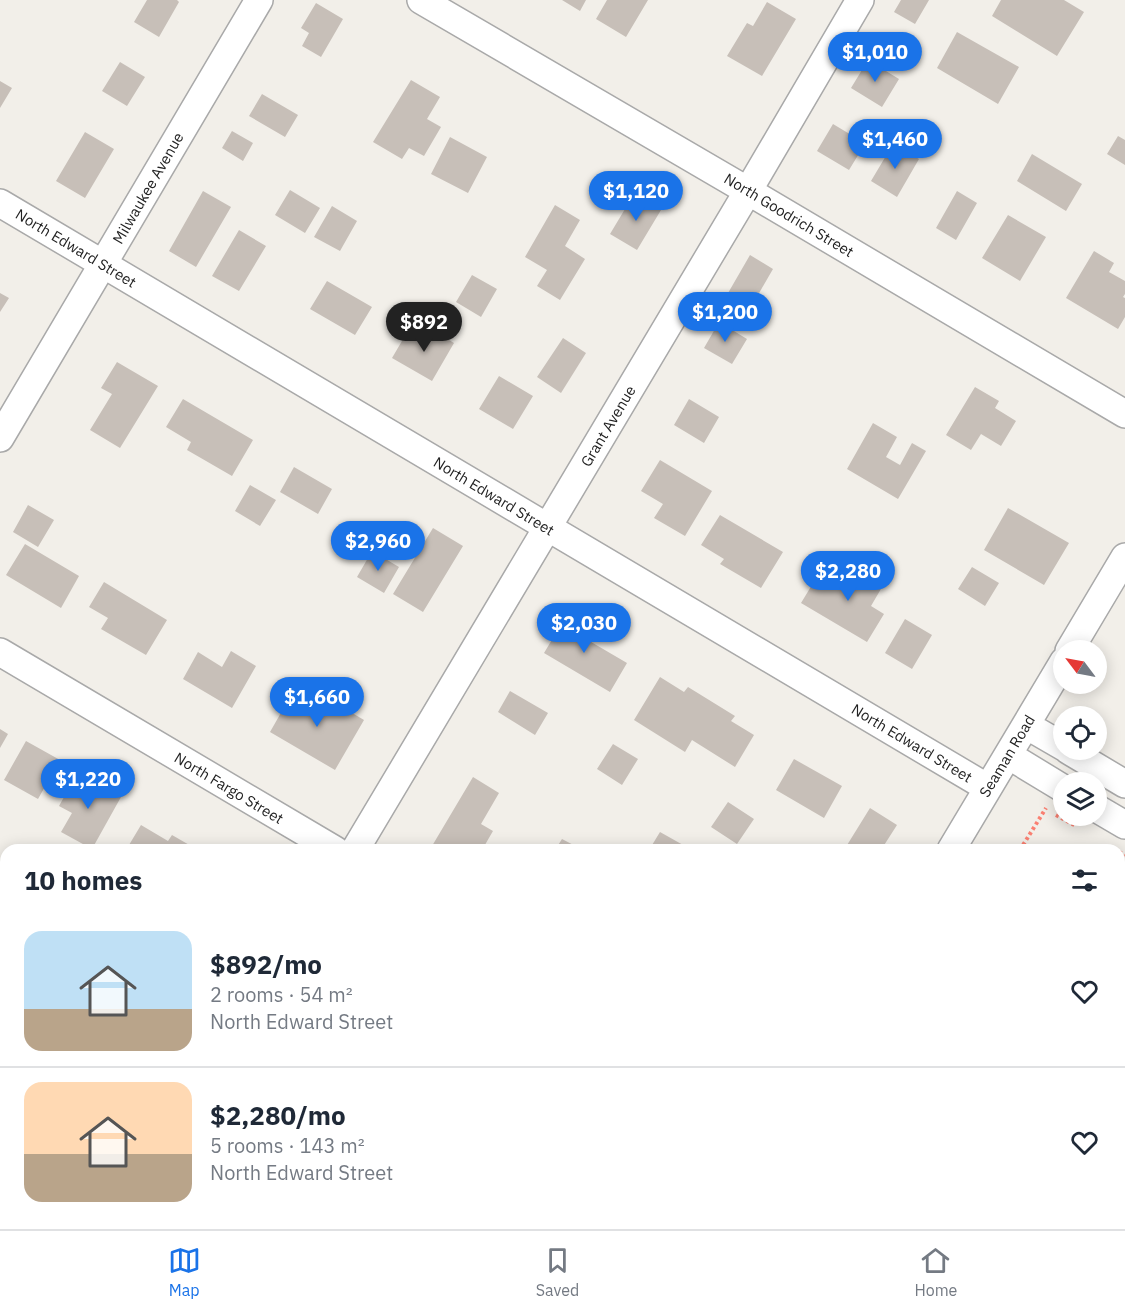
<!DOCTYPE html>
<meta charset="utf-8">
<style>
:root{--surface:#fff;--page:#f6f6f7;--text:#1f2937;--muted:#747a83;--line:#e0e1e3;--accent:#1a73e8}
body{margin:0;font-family:"IBM Plex Sans",sans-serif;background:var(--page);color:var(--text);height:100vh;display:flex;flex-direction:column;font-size:22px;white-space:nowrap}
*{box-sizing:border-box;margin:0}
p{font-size:20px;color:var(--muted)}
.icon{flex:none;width:33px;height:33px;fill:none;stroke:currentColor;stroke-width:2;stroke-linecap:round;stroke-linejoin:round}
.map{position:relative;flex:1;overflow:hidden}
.details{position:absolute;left:0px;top:844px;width:1125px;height:386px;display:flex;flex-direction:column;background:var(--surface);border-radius:18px 18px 0 0;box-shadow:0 3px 15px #0003}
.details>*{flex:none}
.needle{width:39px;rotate:302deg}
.buttons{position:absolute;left:1053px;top:640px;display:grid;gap:12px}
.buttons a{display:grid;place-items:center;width:54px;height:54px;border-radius:50%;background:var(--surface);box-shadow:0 3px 15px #0003;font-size:30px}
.price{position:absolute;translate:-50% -51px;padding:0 14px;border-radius:21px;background:var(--accent);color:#fff;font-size:20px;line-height:39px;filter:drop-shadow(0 2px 3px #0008)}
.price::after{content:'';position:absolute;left:50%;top:36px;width:18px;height:14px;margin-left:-9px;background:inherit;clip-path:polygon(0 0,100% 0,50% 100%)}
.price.active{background:#222;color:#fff}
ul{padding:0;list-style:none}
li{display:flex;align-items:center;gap:18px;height:150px;padding:0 24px}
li+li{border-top:2px solid var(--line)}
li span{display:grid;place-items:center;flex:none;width:168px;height:120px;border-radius:18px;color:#555}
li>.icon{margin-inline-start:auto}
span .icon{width:72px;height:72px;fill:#fffc;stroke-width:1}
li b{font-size:26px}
h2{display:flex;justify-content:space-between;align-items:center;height:72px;padding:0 24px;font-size:26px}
.tab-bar{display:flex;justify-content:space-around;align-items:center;height:84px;border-top:2px solid var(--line);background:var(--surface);font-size:16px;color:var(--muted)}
.tab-bar a{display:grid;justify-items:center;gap:3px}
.tab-bar .active{color:var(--accent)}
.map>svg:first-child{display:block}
.building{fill:#c7bfb8}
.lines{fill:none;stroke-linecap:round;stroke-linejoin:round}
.minor-casing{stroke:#a9a9a9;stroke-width:30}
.path{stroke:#fa8072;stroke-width:4;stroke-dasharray:3 3;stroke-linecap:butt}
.minor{stroke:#fff;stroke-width:27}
.labels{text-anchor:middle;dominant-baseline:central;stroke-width:6;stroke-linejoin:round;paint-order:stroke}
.street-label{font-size:15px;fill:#222;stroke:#fff}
</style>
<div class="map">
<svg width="1125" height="1229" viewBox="0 0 1125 1229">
<rect width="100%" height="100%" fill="#f2efe9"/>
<path class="building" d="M147 0H177L179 2 159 37 134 22Z
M562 0H586L580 11Z
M607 0H648L626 37 596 19Z
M901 0H929L915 24 894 12Z
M1001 0H1064L1084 12 1057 56 992 16Z
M767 2 796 19 762 76 727 56 747 23 753 26Z
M316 3 343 19 321 57 302 46 309 33 301 28Z
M957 32 1019 67 998 104 937 68Z
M868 60 899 79 882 107 851 88Z
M120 62 145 77 127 106 102 91Z
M411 80 440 97 427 119 441 127 424 156 409 148 402 159 373 142Z
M0 81 12 88 0 108Z
M262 94 298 115 285 137 249 116Z
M833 124 853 136 859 126 871 134 849 170 817 151Z
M232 131 253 143 243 161 222 148Z
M85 132 114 149 85 198 56 181Z
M1118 136 1125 140V165L1107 154Z
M450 137 487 157 468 193 431 174Z
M893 144 919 159 897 197 871 181Z
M1032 154 1082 184 1066 211 1017 181Z
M290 190 320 208 305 233 275 215Z
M203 191 231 207 196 267 169 251Z
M957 191 977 203 956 240 936 228Z
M634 194 661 210 637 250 610 234Z
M555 205 580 220 565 246 585 259 560 300 537 286 547 270 525 257Z
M332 206 357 221 340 251 314 237Z
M1008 215 1046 237 1020 281 982 258Z
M239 230 266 246 239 291 212 276Z
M1094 251 1114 263 1109 272 1125 281V294L1123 297 1125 298V317L1118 329 1066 298Z
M750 255 773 269 747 314 724 300Z
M472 275 497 289 481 317 456 302Z
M327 281 372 307 355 335 310 309Z
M0 293 9 298 0 312Z
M719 322 747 339 732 364 704 348Z
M429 328 454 343 432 381 392 358 409 329 423 338Z
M563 338 586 353 561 393 537 377Z
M117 362 158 386 120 448 90 430 112 394 101 388Z
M499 376 533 396 513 429 479 409Z
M975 387 999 401 995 408 1016 421 1001 446 981 434 971 450 946 435Z
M183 399 253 440 232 476 187 450 191 442 166 427Z
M689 399 719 417 704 443 674 425Z
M873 423 897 437 886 457 900 465 912 443 926 451 898 499 847 469Z
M660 460 712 491 685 536 654 518 663 504 641 491Z
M294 467 332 489 318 514 280 492Z
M250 485 276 500 260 526 235 511Z
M28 505 54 520 38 547 13 532Z
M1008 508 1069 543 1044 585 984 550Z
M720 515 783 552 761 588 720 564 724 559 701 545Z
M433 528 463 546 423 612 393 594Z
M25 544 79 576 61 608 6 575Z
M372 551 399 567 384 593 357 577Z
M856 565 885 582 871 606 884 614 867 642 801 603 818 575 842 589Z
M972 567 999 583 985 606 958 589Z
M104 582 167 620 146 655 101 629 108 618 89 607Z
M568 613 593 627 586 639 627 663 610 692 544 653Z
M905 619 932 635 912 669 885 653Z
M231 651 256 666 232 708 183 679 198 652 222 667Z
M660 677 684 692 688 687 735 716 731 721 754 735 735 767 692 740 685 752 634 720Z
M294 690 322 707 327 698 364 720 335 770 270 732Z
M510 691 548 713 535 735 498 712Z
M0 729 8 734 0 748Z
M26 741 60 760 38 799 4 780Z
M613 744 638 759 622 785 597 769Z
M794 759 842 786 824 818 776 790Z
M78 772 121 797 92 849 61 832 72 813 59 806Z
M473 777 499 793 481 824 493 831 482 850H440L432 846Z
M728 802 754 819 737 844 711 827Z
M870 808 897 825 881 850H844Z
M141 825 168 841 172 835 198 850H126Z
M660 832 692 850H649Z
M562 839 583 850H555Z
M1119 887 1125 891V945L1119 942Z
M0 922 6 925V957L0 954Z
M6 1018V1031L0 1028Z
M1125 1153V1210L1119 1207V1163Z
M37 1224H80L77 1229H34Z
M315 1224H378L375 1229H320L314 1226Z
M840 1224H891L888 1229H837Z
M1066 1224H1078L1087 1229H1063Z"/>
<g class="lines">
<g class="minor-casing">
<path id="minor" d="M421 0 748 191 1125 414
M0 203 988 788
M0 438 259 0
M1069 651 1125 557
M0 652 335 850
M1026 725 1064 747
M1068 750 1125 784
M1008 755 1064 789
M1096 808 1125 825
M355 850 748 191 860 0
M951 850 1064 661
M0 1104 6 1108
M201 1224 209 1229
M132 1229 135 1224
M727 1229 730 1224"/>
</g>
<path class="path" d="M1056 815 1076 826
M1020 850 1046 808
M1119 852 1125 855
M796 1229 799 1224"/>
<use href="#minor" class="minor"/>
</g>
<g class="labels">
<g class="street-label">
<text transform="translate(148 188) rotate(-60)">Milwaukee Avenue</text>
<text transform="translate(789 215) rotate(31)">North Goodrich Street</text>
<text transform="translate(76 248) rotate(31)">North Edward Street</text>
<text transform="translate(608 426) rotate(-59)">Grant Avenue</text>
<text transform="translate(494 496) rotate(31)">North Edward Street</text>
<text transform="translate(912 743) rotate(31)">North Edward Street</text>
<text transform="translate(1007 756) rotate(-59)">Seaman Road</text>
<text transform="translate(229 788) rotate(31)">North Fargo Street</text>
</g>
</g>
</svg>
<div class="buttons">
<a><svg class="needle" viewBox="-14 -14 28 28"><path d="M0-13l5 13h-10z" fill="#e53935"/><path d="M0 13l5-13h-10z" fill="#747a83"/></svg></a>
<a><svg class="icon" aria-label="locate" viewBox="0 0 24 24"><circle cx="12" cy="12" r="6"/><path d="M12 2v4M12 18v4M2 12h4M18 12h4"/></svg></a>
<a><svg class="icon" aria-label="layers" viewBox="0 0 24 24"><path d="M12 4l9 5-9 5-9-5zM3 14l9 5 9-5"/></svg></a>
</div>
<b class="price" style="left:875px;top:83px">$1,010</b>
<b class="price" style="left:895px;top:170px">$1,460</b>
<b class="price" style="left:636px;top:222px">$1,120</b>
<b class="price" style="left:725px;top:343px">$1,200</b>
<b class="price active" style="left:424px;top:353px">$892</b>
<b class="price" style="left:378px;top:572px">$2,960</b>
<b class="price" style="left:848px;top:602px">$2,280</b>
<b class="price" style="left:584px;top:654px">$2,030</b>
<b class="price" style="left:317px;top:728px">$1,660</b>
<b class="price" style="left:88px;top:810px">$1,220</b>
<section class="details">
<h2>10 homes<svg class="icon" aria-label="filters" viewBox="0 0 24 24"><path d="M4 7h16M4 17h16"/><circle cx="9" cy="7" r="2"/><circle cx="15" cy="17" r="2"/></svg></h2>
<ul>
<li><span style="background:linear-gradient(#bfe0f5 65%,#b9a48a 0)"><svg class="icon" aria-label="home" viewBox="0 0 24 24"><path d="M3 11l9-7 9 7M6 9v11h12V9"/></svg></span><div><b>$892/mo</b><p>2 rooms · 54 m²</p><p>North Edward Street</p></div><svg class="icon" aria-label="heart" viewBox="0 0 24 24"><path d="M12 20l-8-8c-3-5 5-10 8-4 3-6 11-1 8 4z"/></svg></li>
<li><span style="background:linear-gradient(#ffd9b3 60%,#b9a48a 0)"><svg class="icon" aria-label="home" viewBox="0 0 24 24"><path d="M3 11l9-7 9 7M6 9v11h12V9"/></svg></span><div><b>$2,280/mo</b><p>5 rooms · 143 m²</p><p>North Edward Street</p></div><svg class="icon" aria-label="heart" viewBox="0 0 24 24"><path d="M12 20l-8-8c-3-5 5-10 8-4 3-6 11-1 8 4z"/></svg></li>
</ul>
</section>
</div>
<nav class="tab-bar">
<a class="active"><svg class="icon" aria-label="map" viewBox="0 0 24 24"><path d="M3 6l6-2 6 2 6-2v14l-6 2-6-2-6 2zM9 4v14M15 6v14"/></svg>Map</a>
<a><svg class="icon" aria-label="saved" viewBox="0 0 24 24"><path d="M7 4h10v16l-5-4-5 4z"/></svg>Saved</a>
<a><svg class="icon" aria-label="home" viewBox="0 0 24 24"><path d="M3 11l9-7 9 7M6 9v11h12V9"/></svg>Home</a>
</nav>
